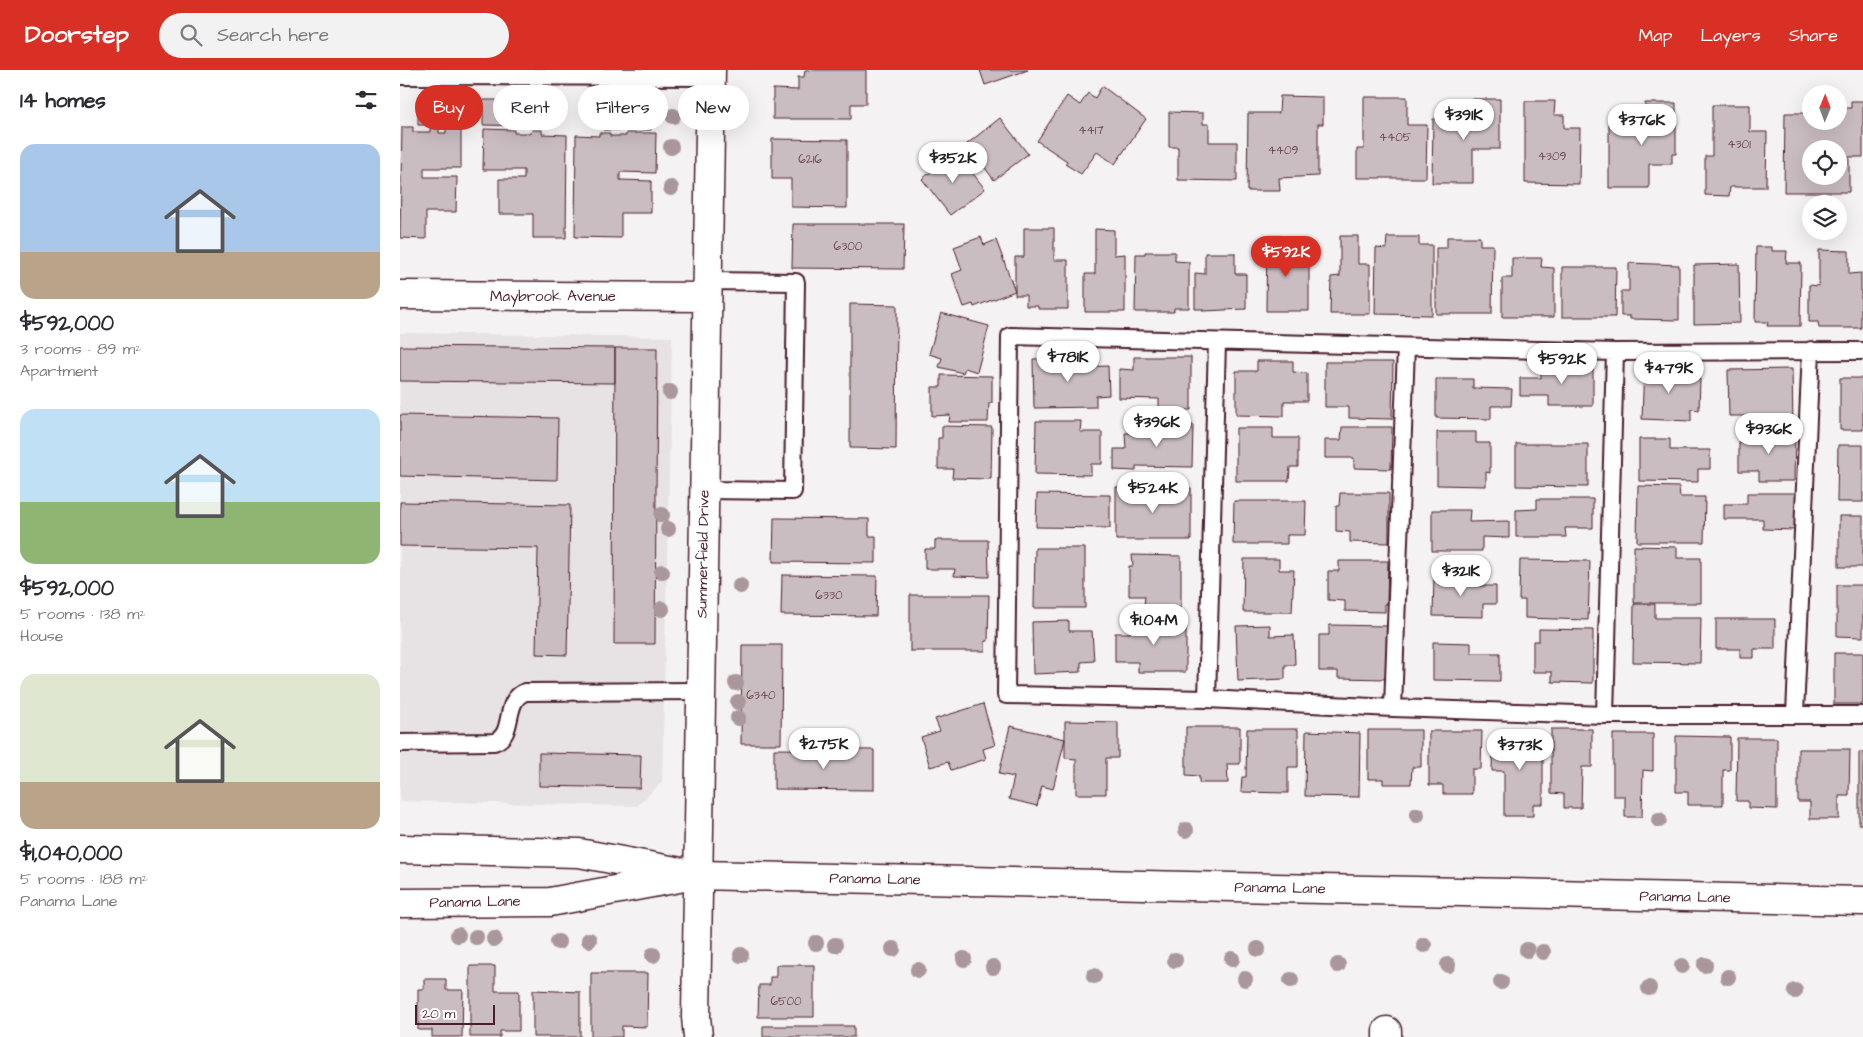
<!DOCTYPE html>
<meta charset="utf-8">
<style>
:root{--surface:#fff;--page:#f2f2f3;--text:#2b2b33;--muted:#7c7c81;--accent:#d93025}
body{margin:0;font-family:"Architects Daughter",sans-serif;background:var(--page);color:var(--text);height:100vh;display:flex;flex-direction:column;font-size:19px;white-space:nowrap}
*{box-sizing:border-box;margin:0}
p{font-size:16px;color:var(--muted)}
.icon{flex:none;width:28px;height:28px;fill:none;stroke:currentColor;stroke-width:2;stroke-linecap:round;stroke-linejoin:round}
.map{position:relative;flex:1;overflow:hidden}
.side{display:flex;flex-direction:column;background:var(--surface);width:400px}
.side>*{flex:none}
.guide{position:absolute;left:15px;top:15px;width:475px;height:45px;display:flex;gap:10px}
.needle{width:32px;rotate:1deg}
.tools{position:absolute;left:1402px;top:15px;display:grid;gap:10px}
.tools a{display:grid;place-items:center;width:45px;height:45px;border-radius:50%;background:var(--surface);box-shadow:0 5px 20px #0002;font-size:25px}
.scale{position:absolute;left:15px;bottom:12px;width:80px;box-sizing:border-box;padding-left:5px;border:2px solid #4a1f2b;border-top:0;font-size:14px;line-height:18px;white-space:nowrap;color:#4a1f2b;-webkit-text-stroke:4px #fff;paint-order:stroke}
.price{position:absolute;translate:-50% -42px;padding:0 11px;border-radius:18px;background:#fff;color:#222;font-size:16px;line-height:32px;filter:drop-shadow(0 1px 2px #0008)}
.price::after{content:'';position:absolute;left:50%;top:30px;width:15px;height:11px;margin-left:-8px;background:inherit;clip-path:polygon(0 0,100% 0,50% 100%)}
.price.on{background:var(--accent);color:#fff}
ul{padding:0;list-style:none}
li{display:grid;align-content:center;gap:10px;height:265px;padding:0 20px}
li span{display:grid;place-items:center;height:155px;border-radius:15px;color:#555}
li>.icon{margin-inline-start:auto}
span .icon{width:90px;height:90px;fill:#fffc;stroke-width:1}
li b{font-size:21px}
h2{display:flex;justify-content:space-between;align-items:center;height:60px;padding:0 20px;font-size:21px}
.pill{padding:0 18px;border-radius:22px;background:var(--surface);box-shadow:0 5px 20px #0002;font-size:18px;line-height:45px}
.pill.on{background:var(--accent);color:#fff}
header{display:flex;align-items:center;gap:30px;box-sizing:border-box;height:70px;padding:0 25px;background:var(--accent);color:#fff}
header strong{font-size:24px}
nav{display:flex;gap:28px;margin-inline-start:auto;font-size:18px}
.search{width:350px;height:45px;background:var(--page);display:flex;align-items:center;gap:12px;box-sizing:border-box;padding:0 18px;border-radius:28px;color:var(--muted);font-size:19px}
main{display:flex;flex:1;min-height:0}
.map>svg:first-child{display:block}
.built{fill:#e7e2e3}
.building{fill:#cabdc1;stroke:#4a1f2b;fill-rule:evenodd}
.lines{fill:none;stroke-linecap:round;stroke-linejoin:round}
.service-casing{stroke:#4a1f2b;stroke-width:20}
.minor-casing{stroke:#4a1f2b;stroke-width:31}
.secondary-casing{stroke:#4a1f2b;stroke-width:31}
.service{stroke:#fff;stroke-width:16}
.minor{stroke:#fff;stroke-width:28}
.secondary{stroke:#fff;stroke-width:28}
.tree{fill:#aa979c}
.labels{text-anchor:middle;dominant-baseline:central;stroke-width:4;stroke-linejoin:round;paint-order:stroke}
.number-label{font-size:12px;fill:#6a4650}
.street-label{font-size:15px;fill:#4a1f2b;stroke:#fff}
</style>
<header>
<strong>Doorstep</strong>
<div class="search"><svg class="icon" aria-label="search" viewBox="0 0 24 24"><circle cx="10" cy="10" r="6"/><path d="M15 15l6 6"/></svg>Search here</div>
<nav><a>Map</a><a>Layers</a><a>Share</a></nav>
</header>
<main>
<section class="side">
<h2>14 homes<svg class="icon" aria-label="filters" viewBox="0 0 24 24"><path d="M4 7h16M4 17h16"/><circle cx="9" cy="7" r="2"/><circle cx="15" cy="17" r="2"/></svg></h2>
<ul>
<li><span style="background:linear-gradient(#a9c7e8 70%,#b9a48a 0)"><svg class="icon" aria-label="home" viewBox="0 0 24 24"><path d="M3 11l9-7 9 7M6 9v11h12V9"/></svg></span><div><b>$592,000</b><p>3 rooms · 89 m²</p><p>Apartment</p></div></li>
<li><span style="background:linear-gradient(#bfe0f5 60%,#8fb573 0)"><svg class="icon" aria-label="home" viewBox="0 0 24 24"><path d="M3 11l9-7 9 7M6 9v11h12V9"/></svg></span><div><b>$592,000</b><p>5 rooms · 138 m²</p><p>House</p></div></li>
<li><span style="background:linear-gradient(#dfe7d0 70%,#b9a48a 0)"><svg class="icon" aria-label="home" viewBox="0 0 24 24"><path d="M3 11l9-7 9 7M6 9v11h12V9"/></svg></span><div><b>$1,040,000</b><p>5 rooms · 188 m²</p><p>Panama Lane</p></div></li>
</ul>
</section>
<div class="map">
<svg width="1463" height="967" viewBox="0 0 1463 967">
<rect width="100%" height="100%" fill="#f4f2f2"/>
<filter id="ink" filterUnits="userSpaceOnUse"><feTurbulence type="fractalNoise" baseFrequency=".02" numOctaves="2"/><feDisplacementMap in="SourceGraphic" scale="10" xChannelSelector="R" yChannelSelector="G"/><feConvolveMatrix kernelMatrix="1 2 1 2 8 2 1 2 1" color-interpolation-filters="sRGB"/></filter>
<g filter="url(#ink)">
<path class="built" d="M0 263 272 267 262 712 237 736 0 731Z"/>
<path class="building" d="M405 0H466V34H451V49H373V19L398 20V7H404Z
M580 0H628L585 15Z
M702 16 746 49 715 94 697 82 681 104 665 94 667 91 637 71 667 26 680 35 688 23 695 28Z
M880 26 923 27V54H918V106L879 108 880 121H847L848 43H879Z
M964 27H1007V55H1027L1026 108H957V79H964Z
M18 29 64 30V55H18Z
M1070 29H1100V79H1073V113H1032L1033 49H1069Z
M83 30H132V56L83 55Z
M1125 31H1155L1154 45H1164V58H1180L1179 114 1125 113Z
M1451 31H1463V87H1449V122H1384L1385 43H1411V51H1439V38H1451ZM1411 79H1439V106H1411Z
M203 32H251V60H203Z
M1245 33H1276V84H1272V94H1249V118H1209V54H1245Z
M1312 35H1350V62H1367L1366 117H1330L1329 126 1305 125V86H1312Z
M769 42 803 43V54H809V72H837V111L778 110V77H769Z
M600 48 628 84 594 110 567 74Z
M2 57H13V62H30V58L39 59V63H46V57H61V98H24V107H57L56 142H26V169L0 168Z
M84 59 114 60V63H131L132 60H142V64L167 65 166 168H133V144H99V109H124V100H83Z
M199 63H210V66H226V63H256L255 103 220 102V110L251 111V143H221V168L175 167 176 65 199 66Z
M372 69 447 70V138L391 137V109H372Z
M556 82 585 119 550 145 522 109Z
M393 154H504L503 199 392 198Z
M624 158H654V190H668V239H638V236H626V225H615V187H624Z
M695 159 714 160V185L725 184V242H685V204H695Z
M867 166H881V176H897V190H909V241H866Z
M940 166H958V194H970V244H930L931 207 940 206Z
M581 167 584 175 596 170 615 221 574 237 573 234 564 237 552 204 562 200 554 177Z
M987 167H1019V175H1032V245L975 244 976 178 986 179Z
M1047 167H1080V175H1093L1092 244H1036V178H1047Z
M1356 177H1372V181H1387L1386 193H1401L1400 256H1367L1368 252H1355Z
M1419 180 1449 181V204L1461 203V258H1419L1418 252H1409V215L1419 216Z
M745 182H775V191L789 192V238H774V242H735L736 184H745Z
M805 183H835V204H846V239L803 241V239H795V203L805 204Z
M1112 188H1142L1141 197 1154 198V247H1102V208H1112Z
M1229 193 1279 195V250L1230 249V246H1221V221H1229Z
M1339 194 1340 253 1294 254V195Z
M1162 197H1216L1215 247H1162Z
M450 234 497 235 496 379 450 378Z
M541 243 589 256 577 302 565 298 563 303 539 297 542 288 529 284Z
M0 276 215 278V313L0 311Z
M215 278H257L255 574H214Z
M734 287H791V340H759V329L719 328V299L734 300Z
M681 288V297L708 296 709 325 696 326V337L634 338 633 289Z
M857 291H893V302L907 303V331H884V346L836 345V301H857Z
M925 292H993L992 349 949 348V337H925Z
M1193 295V336H1149V326H1120V308H1141V296Z
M1244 295 1287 297 1286 309H1300L1299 340 1291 339V351L1242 349Z
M1392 299 1393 357H1355V346H1329L1328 300Z
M541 305 592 306V333H589L588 352H549L550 345 532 346V317H541Z
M1440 308H1463V360H1440Z
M1036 309H1073V318L1112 319 1111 336H1091V349L1036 348Z
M0 345 158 348 157 410 0 406Z
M636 351H681L680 362H702V394H691V405L635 404Z
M742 354 793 355 792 397 736 396V401L714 400V379H726L725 363H742Z
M542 356 592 357 591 409 552 408 553 399H538V368H542Z
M942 357H992L991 399 954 398V388H925V370H941Z
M836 358H873V368H898V397H890L889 411H836Z
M1346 360 1395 361 1394 411H1359V401H1339V372H1346Z
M1037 362H1076V373H1090V403L1086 402V416L1037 415Z
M1239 369H1270V380H1310V399H1298V412L1239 411Z
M1116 374H1188V417L1116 416Z
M1438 375H1463V432H1437Z
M1238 416 1279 417 1280 427H1305L1304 472H1237Z
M716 417 791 418V470H716Z
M940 423H989V473L950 472V462L936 461V436H939Z
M1347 423H1397L1396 460 1363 459V449H1324V434H1347Z
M637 424 710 425V458L636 457Z
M1137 429H1193V458H1165L1166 467H1116V440L1137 439Z
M834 431H906L905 465H887V474H833Z
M0 432 170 435 167 585 136 584 138 478 0 476Z
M1032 440H1070L1069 452 1109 451V468L1082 467V481H1032Z
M1439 446H1463V497H1439Z
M374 448 469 449V466H476V493L373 492Z
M535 470H588L589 507 554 506 555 499H525V479H535Z
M1234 476 1277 477V488H1301V533H1234Z
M635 478H685V538H634Z
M732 485 781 486V538L744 537 745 526H729V496H733Z
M844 489H879V500H894L892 542H843Z
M1120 490 1190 491 1188 550 1125 548V530H1119Z
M939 491H988L987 534H985V542L945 541V531L928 530V501H939Z
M382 505 477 506 476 546 381 545Z
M1034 507H1070V516H1096V534H1083V547L1033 546Z
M1437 515H1463V567L1437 566Z
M510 525H589L588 571H585V581H510Z
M1234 534H1255V548H1301L1300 593 1233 592Z
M1316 549H1375V579H1354V588H1340V579H1316Z
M669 551V561H692L694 591 681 592V602L633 604 632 552Z
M730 551H786V602H738V592H715V563H730Z
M870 555V566L894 565 895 595H885V609L838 611 836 556Z
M929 555 987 556V609L938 608V601H919V565H929Z
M1139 559 1193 560V613L1152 612V602H1133V571H1139Z
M1033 572 1071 573V583H1100V611L1033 610Z
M342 575H382L381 674H341Z
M1434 583H1463V634H1434Z
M583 634 595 675 583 679 586 689 551 700 548 692 530 697 521 667 540 661 535 649Z
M665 651 718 652V688H706V724H676V689L665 688Z
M610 656 665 669 653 719 642 716 637 736 609 729 614 707 599 704Z
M786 657H840V694H827L828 713H799V706L786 705Z
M847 659H898V697H888V723L841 722 842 707H846Z
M1151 659H1192V697H1182L1181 738H1164V724L1151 723Z
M968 660H1021V697H1012L1011 714H983V709H968Z
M906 661 960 663 959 727 905 726Z
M1029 661H1082L1081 699H1072V724H1043V715H1029Z
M1093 664H1143V734H1133V746H1104V701H1092Z
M1213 664H1253V701L1243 700 1242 747H1225V726H1213Z
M1276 666 1330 667V700H1323V735H1288V722H1276Z
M1337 668H1377V739L1348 738V731H1336Z
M374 679 474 680V720L374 719Z
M1398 679H1450L1449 726H1439V749H1410V732H1398Z
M1459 682H1463V754H1459Z
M139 683 241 685 240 718 139 716Z
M376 895H414V947H358L359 915H370V907H376Z
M70 896H95V921H119V961H100V967H70Z
M191 903H248L247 957 222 956V967H191Z
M24 909H46V920H63L62 967H32V960H18V919H24Z
M133 920 180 922V967H133Z
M363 956H454V967H363Z"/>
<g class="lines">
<g class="service-casing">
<path id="service" d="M0 6 311 7
M1463 281 1215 282 610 266 606 625 807 629 993 638 1205 645H1463
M304 420 393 421 396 212 307 211
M807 629 817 273
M993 638 1006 277
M1395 644 1411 280
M1205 645 1215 282
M0 673 94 672C116 665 102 631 125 622L301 621"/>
</g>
<g class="minor-casing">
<path id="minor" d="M0 225 307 227
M298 967 296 947 311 0
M987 967V961"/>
</g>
<g class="secondary-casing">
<path id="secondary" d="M0 779 179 783 297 805 1463 831
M0 833 150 832 279 808"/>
</g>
<use href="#service" class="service"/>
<use href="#minor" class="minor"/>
<use href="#secondary" class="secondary"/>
</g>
<g class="tree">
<circle cx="273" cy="46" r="8"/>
<circle cx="271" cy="77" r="8"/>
<circle cx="271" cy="118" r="8"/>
<circle cx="270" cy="322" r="8"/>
<circle cx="262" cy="445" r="8"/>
<circle cx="268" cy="459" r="8"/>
<circle cx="262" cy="502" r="8"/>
<circle cx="340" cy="516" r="8"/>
<circle cx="262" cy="539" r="8"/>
<circle cx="336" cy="613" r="8"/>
<circle cx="338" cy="632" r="8"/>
<circle cx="338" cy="648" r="8"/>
<circle cx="1017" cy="745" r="8"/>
<circle cx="1259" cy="750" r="8"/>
<circle cx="786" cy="760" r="8"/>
<circle cx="58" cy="865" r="8"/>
<circle cx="76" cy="867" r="8"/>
<circle cx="94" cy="869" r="8"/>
<circle cx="189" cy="870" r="8"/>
<circle cx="158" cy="872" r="8"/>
<circle cx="416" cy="873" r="8"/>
<circle cx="435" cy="875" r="8"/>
<circle cx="1024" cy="875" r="8"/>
<circle cx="493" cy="879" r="8"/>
<circle cx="858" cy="879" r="8"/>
<circle cx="1127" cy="880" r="8"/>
<circle cx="1143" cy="882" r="8"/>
<circle cx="253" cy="885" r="8"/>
<circle cx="341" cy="885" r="8"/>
<circle cx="564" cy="889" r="8"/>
<circle cx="832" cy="889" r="8"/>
<circle cx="775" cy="890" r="8"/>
<circle cx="938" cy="895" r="8"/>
<circle cx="1048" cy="895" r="8"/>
<circle cx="1305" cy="895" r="8"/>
<circle cx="1282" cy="896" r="8"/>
<circle cx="593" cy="897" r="8"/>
<circle cx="518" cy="900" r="8"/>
<circle cx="694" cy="906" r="8"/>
<circle cx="1328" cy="907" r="8"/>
<circle cx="845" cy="909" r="8"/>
<circle cx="891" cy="910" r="8"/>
<circle cx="1101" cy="912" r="8"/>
<circle cx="1249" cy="918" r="8"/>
<circle cx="1395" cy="921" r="8"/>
</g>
</g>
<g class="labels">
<g class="number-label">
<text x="691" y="60">4417</text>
<text x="995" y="67">4405</text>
<text x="1339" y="74">4301</text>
<text x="883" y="80">4409</text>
<text x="1152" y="86">4309</text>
<text x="410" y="89">6216</text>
<text x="448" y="176">6300</text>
<text x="429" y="525">6330</text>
<text x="361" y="625">6340</text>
<text x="386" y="931">6500</text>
</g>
<g class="street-label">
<text x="153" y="226">Maybrook Avenue</text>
<text transform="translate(303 484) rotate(-89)">Summerfield Drive</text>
<text transform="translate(475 809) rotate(1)">Panama Lane</text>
<text transform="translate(880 818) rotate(1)">Panama Lane</text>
<text transform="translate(1285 827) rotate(1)">Panama Lane</text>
<text transform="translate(75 832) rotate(-1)">Panama Lane</text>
</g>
</g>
</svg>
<div class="tools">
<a><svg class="needle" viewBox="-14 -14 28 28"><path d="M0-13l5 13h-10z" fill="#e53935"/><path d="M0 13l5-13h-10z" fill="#7c7c81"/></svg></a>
<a><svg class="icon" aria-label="locate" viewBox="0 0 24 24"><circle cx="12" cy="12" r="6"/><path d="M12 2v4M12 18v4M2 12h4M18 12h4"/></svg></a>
<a><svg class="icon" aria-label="layers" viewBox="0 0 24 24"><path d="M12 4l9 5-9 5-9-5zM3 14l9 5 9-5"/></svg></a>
</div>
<div class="scale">20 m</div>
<b class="price" style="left:1064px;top:71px">$391K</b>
<b class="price" style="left:1242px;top:76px">$376K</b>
<b class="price" style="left:553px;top:114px">$352K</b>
<b class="price on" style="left:886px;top:208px">$592K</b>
<b class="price" style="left:668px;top:313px">$781K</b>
<b class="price" style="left:1162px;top:315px">$592K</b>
<b class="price" style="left:1269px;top:324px">$479K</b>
<b class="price" style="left:757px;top:378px">$396K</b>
<b class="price" style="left:1369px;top:385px">$936K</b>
<b class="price" style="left:753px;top:444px">$524K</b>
<b class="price" style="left:1061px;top:527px">$321K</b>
<b class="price" style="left:754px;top:576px">$1.04M</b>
<b class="price" style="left:424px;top:700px">$275K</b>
<b class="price" style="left:1120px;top:701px">$373K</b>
<div class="guide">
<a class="pill on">Buy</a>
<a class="pill">Rent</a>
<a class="pill">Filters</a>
<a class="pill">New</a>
</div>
</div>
</main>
